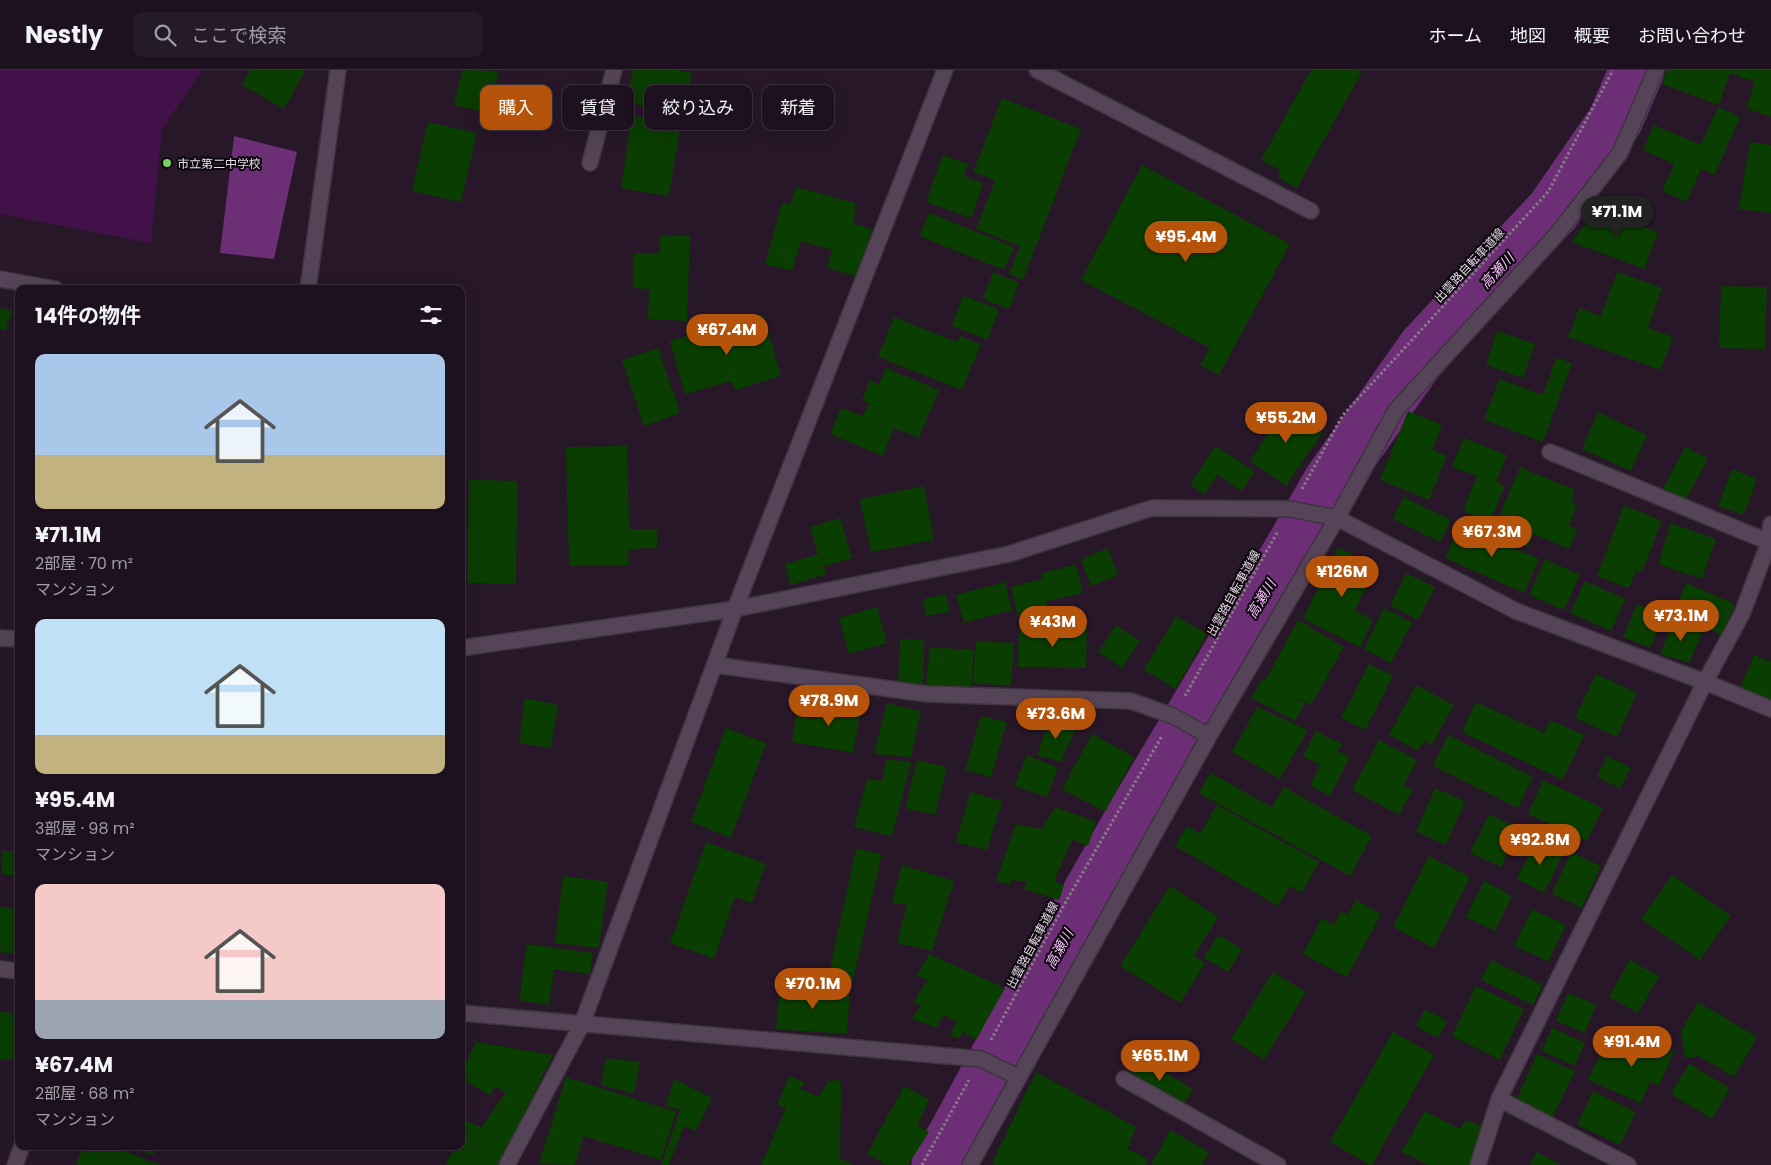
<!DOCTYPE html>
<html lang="ja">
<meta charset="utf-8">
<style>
:root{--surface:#1d111f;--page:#251a28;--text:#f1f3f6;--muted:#a09da4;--line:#3b313d;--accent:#b45309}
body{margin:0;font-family:Poppins,"Noto Sans JP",sans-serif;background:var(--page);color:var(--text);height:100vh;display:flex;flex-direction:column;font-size:19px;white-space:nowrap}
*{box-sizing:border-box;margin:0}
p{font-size:16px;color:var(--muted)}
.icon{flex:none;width:28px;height:28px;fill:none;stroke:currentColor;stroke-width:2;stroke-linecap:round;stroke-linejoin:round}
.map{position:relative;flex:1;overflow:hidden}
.panel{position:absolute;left:15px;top:215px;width:450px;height:865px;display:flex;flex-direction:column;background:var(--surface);border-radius:10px;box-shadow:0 5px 20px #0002,0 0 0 1px var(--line)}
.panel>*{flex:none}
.guide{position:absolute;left:480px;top:15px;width:475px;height:45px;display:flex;gap:10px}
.price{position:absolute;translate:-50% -42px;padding:0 11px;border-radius:18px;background:var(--accent);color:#fff;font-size:16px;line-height:32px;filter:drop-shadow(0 1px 2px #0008)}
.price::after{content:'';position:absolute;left:50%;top:30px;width:15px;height:11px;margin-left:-8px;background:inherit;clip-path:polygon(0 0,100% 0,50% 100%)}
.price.active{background:#222;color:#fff}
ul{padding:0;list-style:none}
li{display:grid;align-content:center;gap:10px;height:265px;padding:0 20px}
li span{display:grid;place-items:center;height:155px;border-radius:10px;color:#555}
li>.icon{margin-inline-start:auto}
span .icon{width:90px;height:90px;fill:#fffc;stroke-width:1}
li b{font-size:21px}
h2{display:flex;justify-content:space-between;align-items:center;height:60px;padding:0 20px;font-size:21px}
.tag{padding:0 18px;border-radius:10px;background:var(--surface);box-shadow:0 5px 20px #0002,0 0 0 1px var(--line);font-size:18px;line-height:45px}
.tag.active{background:var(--accent);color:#fff}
header{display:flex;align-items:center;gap:30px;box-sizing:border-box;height:70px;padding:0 25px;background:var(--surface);border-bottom:1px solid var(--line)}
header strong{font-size:24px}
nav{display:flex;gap:28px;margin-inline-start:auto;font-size:18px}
.search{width:350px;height:45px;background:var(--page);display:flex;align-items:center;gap:12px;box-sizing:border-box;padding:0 18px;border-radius:10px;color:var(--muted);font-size:19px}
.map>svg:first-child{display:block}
.green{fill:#431149}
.water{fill:#6c2e74}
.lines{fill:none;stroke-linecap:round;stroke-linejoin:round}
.river{stroke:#6c2e74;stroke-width:55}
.building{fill:#0a3d00}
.street-casing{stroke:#3e3340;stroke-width:18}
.secondary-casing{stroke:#3e3340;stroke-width:18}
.path{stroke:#877a88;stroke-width:3;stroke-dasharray:2.5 2.5;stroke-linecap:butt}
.street{stroke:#554457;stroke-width:15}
.secondary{stroke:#554457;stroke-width:15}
.poi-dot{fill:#71d25e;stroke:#0c060d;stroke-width:2}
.labels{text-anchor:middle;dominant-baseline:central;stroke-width:4;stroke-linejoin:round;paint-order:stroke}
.poi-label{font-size:12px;fill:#e6dce7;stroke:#0c060d;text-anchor:start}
.street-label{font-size:12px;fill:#e6dce7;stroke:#0c060d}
.water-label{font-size:14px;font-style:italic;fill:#f6c2fc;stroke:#0c060d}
</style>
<header>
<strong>Nestly</strong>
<div class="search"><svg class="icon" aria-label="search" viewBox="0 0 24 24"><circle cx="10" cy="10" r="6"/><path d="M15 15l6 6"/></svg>ここで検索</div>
<nav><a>ホーム</a><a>地図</a><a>概要</a><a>お問い合わせ</a></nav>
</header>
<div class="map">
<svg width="1771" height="1095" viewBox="0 0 1771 1095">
<rect width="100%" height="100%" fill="#271729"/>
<path class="green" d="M0 0H202L162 59 151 173 0 144Z"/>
<path class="water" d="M234 66 297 82 274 189 220 183Z"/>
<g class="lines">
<path class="river" d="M939 1095 1020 946 1135 744 1295 474 1331 411 1425 278 1553 141 1615 51 1637 0"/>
</g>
<path class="building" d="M250 0H306L284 39 242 15Z
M462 0 499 1 489 43 454 35Z
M633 0H678L692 3 682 45 626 32Z
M1311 0H1357L1362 2 1297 118 1278 108 1280 100 1261 90Z
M1667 0H1771V47L1746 38 1755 12 1730 3 1719 35 1662 14Z
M1002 28 1081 59 1023 210 1009 204 1020 176 976 159 995 110 973 102Z
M1718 37 1740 47 1715 105 1701 99 1687 132 1662 121 1674 94 1643 80 1654 55 1701 75Z
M632 46 681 53 669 126 621 118Z
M428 52 477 63 461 132 412 121Z
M1750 72 1771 75V143L1739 139Z
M943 85 968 94 964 106 983 113 971 148 926 132Z
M1142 95 1290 174 1219 305 1200 295 1210 278 1081 210Z
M796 117 855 133 854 154 872 159 859 207 827 198 832 180 801 171 792 201 765 194 782 133 790 135Z
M1596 139 1658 162 1644 199 1572 172Z
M929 143 1014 177 1004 200 919 166Z
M660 165 690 166 687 251 648 249 649 219 633 218 634 183 659 184Z
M993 202 1019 213 1009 239 983 229Z
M1617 202 1662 218 1648 258 1673 267 1661 300 1568 267 1579 238 1601 246Z
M1721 216 1767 217 1765 279 1719 278Z
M963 226 999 239 988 270 952 256Z
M0 238 12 240 6 261 0 259Z
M763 244 781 306 735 320 732 311 685 324 670 271Z
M894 247 957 272 960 266 981 274 962 320 878 287Z
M1497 261 1535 274 1523 308 1486 295Z
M658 278 680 343 644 356 622 290Z
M1556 288 1572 293 1543 372 1484 350 1499 309 1543 325Z
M886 298 939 320 919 368 894 358 883 386 830 364 841 338 863 346 869 333 862 330 870 310 879 314Z
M1276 330 1323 362 1286 416 1250 391 1276 352 1266 345Z
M1408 341 1442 355 1432 380 1447 386 1429 430 1380 410Z
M1598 342 1647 365 1631 401 1582 379Z
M1464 368 1507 385 1496 412 1505 416 1490 452 1463 441 1477 406 1452 397Z
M627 376 629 459H657V478L628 479 629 495 569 496 566 377Z
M1215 376 1255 401 1242 421 1217 405 1205 424 1190 415Z
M1685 377 1708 388 1686 430 1663 419Z
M1520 397 1575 420 1571 431 1577 435 1569 455 1577 459 1569 479 1534 464 1529 477 1493 462Z
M1732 399 1757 409 1744 445 1718 436Z
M469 410 517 411 516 514 467 513Z
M924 416 934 470 871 482 860 429Z
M1403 427 1451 450 1440 472 1393 449Z
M1624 435 1662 451 1642 502 1636 500 1629 518 1597 506Z
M840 448 852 488 824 496 826 504 791 515 785 494 818 484 810 457Z
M1671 453 1716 469 1702 509 1658 494Z
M1461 454 1539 489 1524 523 1445 488Z
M1338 477 1376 496 1355 541 1373 550 1360 577 1303 549Z
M1108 478 1118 505 1091 516 1081 489Z
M1545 489 1580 505 1564 540 1529 525Z
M1076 495 1083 523 1047 531V539L1018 546 1011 517 1042 509 1041 503Z
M1406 503 1435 517 1418 550 1390 536Z
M1585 511 1625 529 1611 561 1570 543Z
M1005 512 1012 540 964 553 956 525Z
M1686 513 1735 534 1722 565 1673 545Z
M946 524 950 542 926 546 923 529Z
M1637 534 1664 545 1650 578 1623 567Z
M877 537 887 573 849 584 839 548Z
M1384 538 1412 552 1391 593 1364 579Z
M1176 546 1207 564 1176 619 1144 600Z
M1298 550 1344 577 1311 635 1284 621 1305 633 1295 651 1251 628 1262 609 1265 611Z
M1674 550 1703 561 1689 593 1660 584Z
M1116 555 1140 571 1122 598 1098 582Z
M1019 557 1087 558 1086 598 1018 597Z
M900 569 924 570 923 616 898 614Z
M976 571 1014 573 1011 616 973 613Z
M930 577 974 580 971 621 926 616Z
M1754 585 1771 592V631L1740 618Z
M1369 594 1393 606 1365 660 1341 648Z
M1596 604 1637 623 1617 667 1575 648Z
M1416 615 1454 635 1432 675 1424 671 1418 681 1389 665Z
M525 628 558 635 551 678 519 673Z
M816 631 861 638 853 683 792 672 796 646 813 649Z
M1476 632 1544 663 1550 650 1584 665 1563 710 1462 662Z
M887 633 921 641 911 687 874 684Z
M1257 637 1308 660 1280 709 1232 682Z
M981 646 1007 652 991 707 965 700Z
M1051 646 1076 657 1061 692 1037 685Z
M726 658 766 673 731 768 691 752Z
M1316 661 1342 674 1338 681 1350 687 1330 726 1310 715 1320 695 1303 686Z
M1092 664 1134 687 1105 742 1062 719Z
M1448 665 1533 707 1518 738 1433 696Z
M1379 670 1417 690 1404 715 1413 720 1399 745 1352 720Z
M1027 685 1058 698 1047 727 1014 716Z
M1607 686 1631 698 1620 718 1597 707Z
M887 689 911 692 892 766 854 757 867 709 882 711Z
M917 690 947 697 935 745 905 738Z
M1210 703 1272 737 1284 717 1372 766 1350 806 1199 723Z
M1543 710 1603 738 1587 771 1528 744Z
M1435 718 1465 731 1446 775 1416 762Z
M970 722 1002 731 987 780 956 772Z
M1217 735 1319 792 1302 823 1290 816 1278 836 1175 776 1187 756 1200 764Z
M1055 737 1096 752 1088 776 1072 770 1054 811 1064 815 1059 830 1024 819 1027 812 1011 810 1010 815 996 811 1016 754 1042 759Z
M1489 744 1519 758 1501 797 1470 783Z
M14 766H19V806L2 804V781H13Z
M1537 768 1564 782 1544 823 1517 809Z
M706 772 766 794 752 833 735 827 714 889 670 873Z
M856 779 882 784 852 914 827 913Z
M1571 782 1601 796 1582 838 1552 824Z
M1429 786 1470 807 1434 878 1393 857Z
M902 795 954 811 932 881 897 873 907 835 892 832Z
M1672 805 1731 846 1700 890 1641 849Z
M563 806 608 812 599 878 555 873Z
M1484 811 1512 826 1495 861 1466 847Z
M1170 816 1218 847 1194 886 1205 893 1180 933 1120 896Z
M1356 830 1381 844 1347 907 1303 884 1322 848 1334 855 1341 841 1348 845Z
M0 837 18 838 13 884 0 882Z
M1532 839 1566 855 1548 892 1514 875Z
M1218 865 1242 879 1228 902 1204 888Z
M527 874 593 883 590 904 554 899 549 935 519 930Z
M929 884 1005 918 976 970 963 962 959 969 950 965 957 951 942 945 937 958 912 949 921 935 913 932 927 910 917 906Z
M1491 890 1543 915 1533 935 1481 910Z
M1630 890 1659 906 1638 943 1609 927Z
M1273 902 1306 922 1264 990 1231 969Z
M780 915 850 920 847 964 776 959Z
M1476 916 1524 939 1500 990 1452 966Z
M1568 923 1596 935 1585 963 1556 951Z
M1698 932 1757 967 1734 1007 1699 986 1685 988 1681 961Z
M1425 939 1447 951 1438 968 1416 956Z
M0 942 19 943V990L0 989Z
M1552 958 1585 973 1575 996 1542 981Z
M1393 962 1434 985 1372 1095H1370L1330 1072Z
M1631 962 1674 981 1659 1016 1650 1012 1641 1033 1588 1010 1603 978 1621 985Z
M476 972 553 985 499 1095H446L455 1076H461V1062L466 1051 482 1057 506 1022 495 1017 491 1025 461 1010V1003Z
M1537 984 1575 1001 1552 1048 1516 1031Z
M1137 987 1193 1019 1183 1037 1127 1005Z
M606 988 640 992 634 1024 601 1015Z
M1689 994 1730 1018 1712 1049 1671 1024Z
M1036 1002 1136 1057 1128 1079 1149 1090 1146 1095H995L992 1093Z
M789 1006 805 1012 800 1019 819 1027 828 1011 838 1010 841 1014 840 1088 854 1095H761L786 1038 777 1035Z
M566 1007 676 1042 661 1090 584 1066 575 1095 539 1094Z
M674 1009 712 1028 696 1061 684 1056 669 1095H661L680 1040 666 1036Z
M904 1016 929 1029 918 1056 929 1062 908 1095H887L867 1084Z
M1593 1021 1636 1042 1620 1075 1577 1055Z
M1425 1041 1460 1059 1466 1050 1483 1056 1472 1095H1429L1401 1082Z
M1170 1060 1209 1082 1202 1095H1151Z
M83 1076H112L160 1095H76Z
M123 1076H155L154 1085 133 1080Z
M1537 1082 1561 1095H1530Z"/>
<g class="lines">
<g class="street-casing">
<path id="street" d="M1037 0 1311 141
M590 93 614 0
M0 209 55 219
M308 219 338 0
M1550 382 1769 472
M735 539 1009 484 1152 438 1290 439 1337 448 1516 541 1705 612 1771 639
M715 595 927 624 1131 631 1173 646 1209 666
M0 899 19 901
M461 943 981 989 1018 1007
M1124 1009 1278 1095
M1499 1029 1628 1095
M15 1095 22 1076
M507 1095 582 954 735 539 945 0
M970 1095 1209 666 1337 448 1396 340 1557 164 1620 83 1656 0
M1478 1095 1499 1029 1705 612 1742 544 1769 472 1771 454"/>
</g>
<g class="secondary-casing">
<path id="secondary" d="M0 568 19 569
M461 578 735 539"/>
</g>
<path class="path" d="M1302 419 1343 345 1548 122 1613 0
M1185 626 1278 461
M991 970 1068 828 1162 666
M922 1095 969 1010"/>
<use href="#street" class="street"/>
<use href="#secondary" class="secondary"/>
</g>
<circle class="poi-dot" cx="167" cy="93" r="5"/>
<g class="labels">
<g class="poi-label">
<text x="177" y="93">市立第二中学校</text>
</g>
<g class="street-label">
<text transform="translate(1469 195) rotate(-47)">出雲路自転車道線</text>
<text transform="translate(1233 523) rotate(-61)">出雲路自転車道線</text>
<text transform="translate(1032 875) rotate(-62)">出雲路自転車道線</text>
</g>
<g class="water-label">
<text transform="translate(1497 201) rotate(-47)">高瀬川</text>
<text transform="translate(1261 529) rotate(-59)">高瀬川</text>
<text transform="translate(1059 879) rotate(-61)">高瀬川</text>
</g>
</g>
</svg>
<b class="price active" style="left:1617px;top:168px">¥71.1M</b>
<b class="price" style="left:1186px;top:193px">¥95.4M</b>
<b class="price" style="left:727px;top:286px">¥67.4M</b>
<b class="price" style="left:1286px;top:374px">¥55.2M</b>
<b class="price" style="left:1492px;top:488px">¥67.3M</b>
<b class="price" style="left:1342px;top:528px">¥126M</b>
<b class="price" style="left:1681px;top:572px">¥73.1M</b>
<b class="price" style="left:1053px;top:578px">¥43M</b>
<b class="price" style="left:829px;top:657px">¥78.9M</b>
<b class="price" style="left:1056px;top:670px">¥73.6M</b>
<b class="price" style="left:1540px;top:796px">¥92.8M</b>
<b class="price" style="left:813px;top:940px">¥70.1M</b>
<b class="price" style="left:1632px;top:998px">¥91.4M</b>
<b class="price" style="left:1160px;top:1012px">¥65.1M</b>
<div class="guide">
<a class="tag active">購入</a>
<a class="tag">賃貸</a>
<a class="tag">絞り込み</a>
<a class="tag">新着</a>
</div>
<section class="panel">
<h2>14件の物件<svg class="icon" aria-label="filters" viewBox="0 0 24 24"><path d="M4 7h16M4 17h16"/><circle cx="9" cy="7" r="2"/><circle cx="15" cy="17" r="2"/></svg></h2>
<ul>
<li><span style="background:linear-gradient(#a9c7e8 65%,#c2b280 0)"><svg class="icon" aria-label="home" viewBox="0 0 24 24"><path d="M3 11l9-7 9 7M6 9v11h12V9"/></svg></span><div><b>¥71.1M</b><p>2部屋 · 70 m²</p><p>マンション</p></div></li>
<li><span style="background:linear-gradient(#bfe0f5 75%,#c2b280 0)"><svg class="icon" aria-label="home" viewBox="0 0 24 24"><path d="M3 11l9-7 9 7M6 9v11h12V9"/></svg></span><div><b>¥95.4M</b><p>3部屋 · 98 m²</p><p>マンション</p></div></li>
<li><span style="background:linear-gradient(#f6c9c9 75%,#9aa5b1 0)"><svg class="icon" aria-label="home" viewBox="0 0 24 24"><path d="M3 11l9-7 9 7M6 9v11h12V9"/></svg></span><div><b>¥67.4M</b><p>2部屋 · 68 m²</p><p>マンション</p></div></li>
</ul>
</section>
</div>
